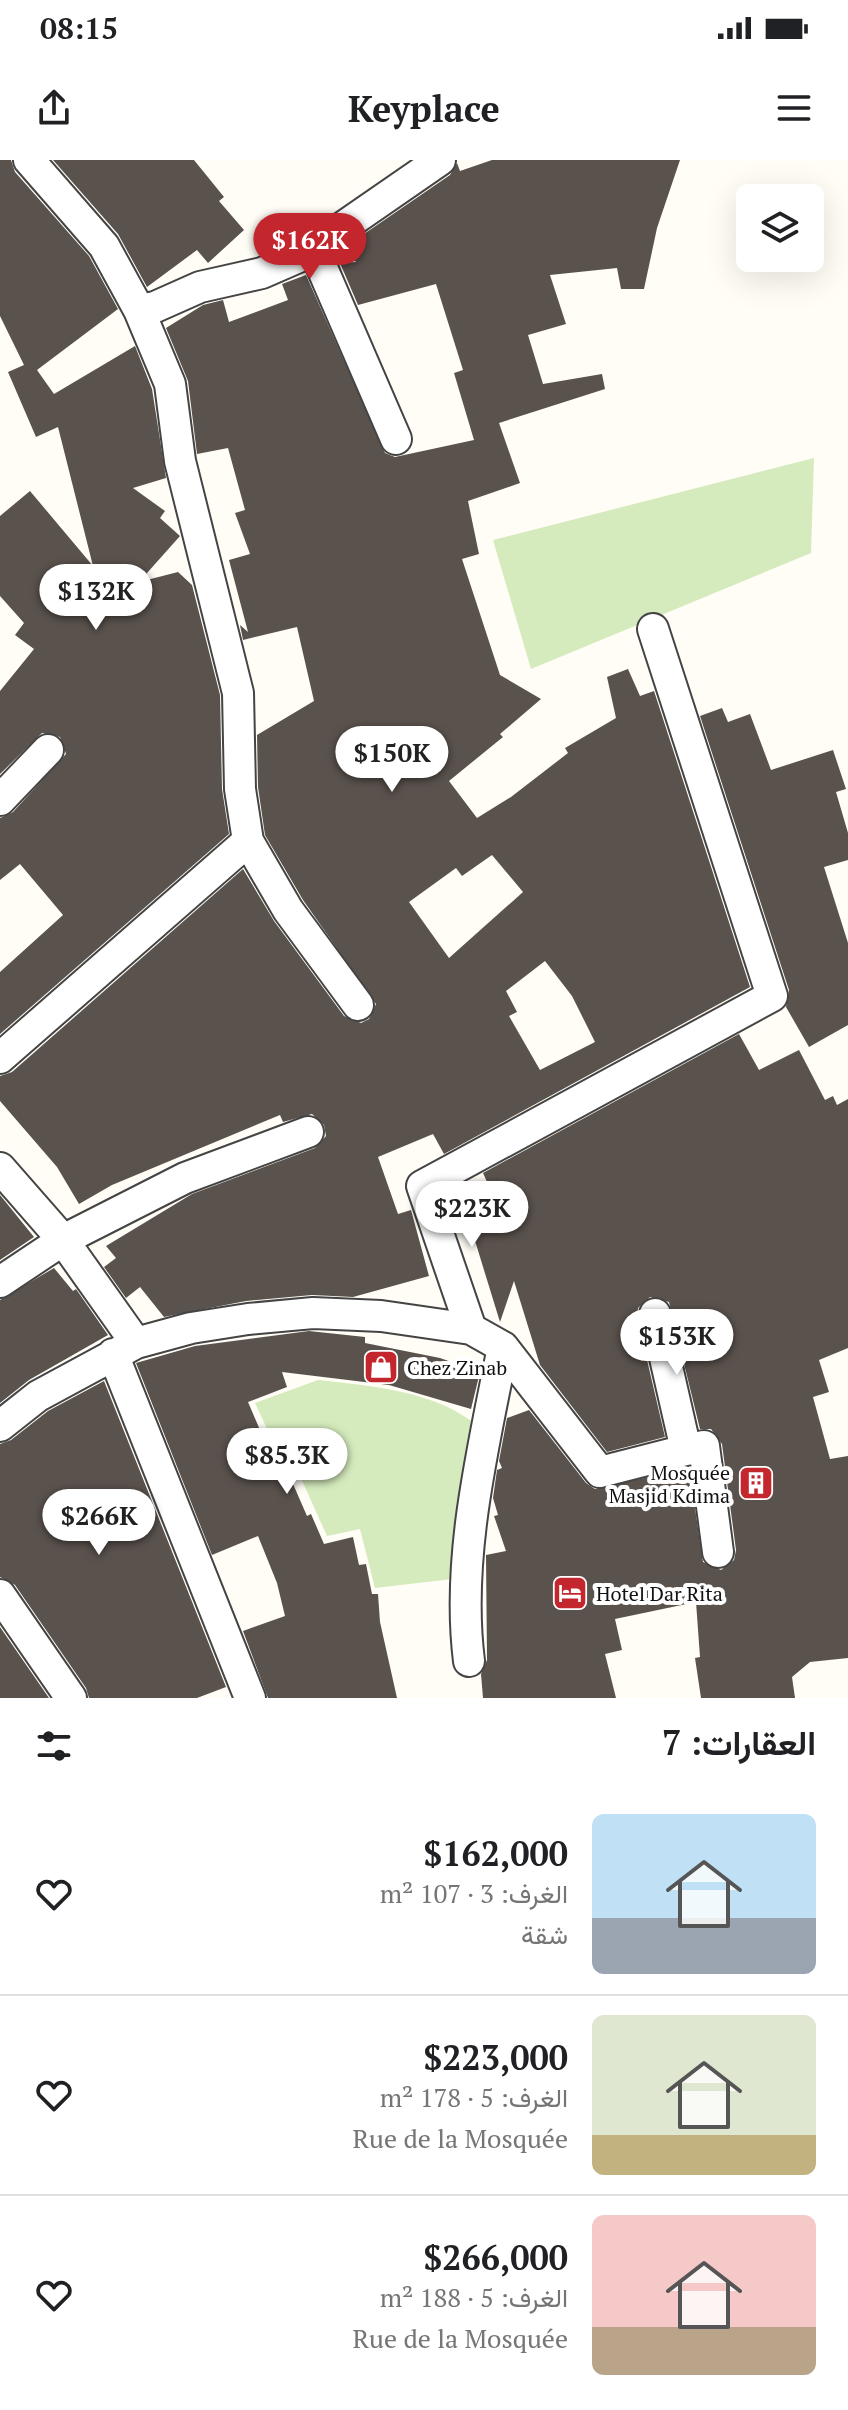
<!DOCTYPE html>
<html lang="ar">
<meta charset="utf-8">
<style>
:root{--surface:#fff;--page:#f2f2f2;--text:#202124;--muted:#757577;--line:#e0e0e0;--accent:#c4262e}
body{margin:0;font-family:"PT Serif",Vazirmatn,serif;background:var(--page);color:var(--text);direction:rtl;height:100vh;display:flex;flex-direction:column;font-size:30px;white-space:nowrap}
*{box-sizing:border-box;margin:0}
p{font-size:26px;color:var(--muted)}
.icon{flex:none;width:44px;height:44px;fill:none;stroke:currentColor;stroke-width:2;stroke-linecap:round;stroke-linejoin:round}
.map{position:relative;height:1538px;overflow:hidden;direction:ltr}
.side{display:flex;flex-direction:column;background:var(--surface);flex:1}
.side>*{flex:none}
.controls{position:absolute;left:736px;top:24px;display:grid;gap:16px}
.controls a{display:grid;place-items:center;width:88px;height:88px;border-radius:12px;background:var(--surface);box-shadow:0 8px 32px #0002;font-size:40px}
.price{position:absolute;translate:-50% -68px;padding:0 18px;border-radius:28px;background:#fff;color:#222;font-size:26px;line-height:52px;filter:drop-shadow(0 2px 4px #0008)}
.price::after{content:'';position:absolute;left:50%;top:48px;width:24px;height:18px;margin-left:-12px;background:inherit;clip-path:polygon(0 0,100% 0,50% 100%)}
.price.active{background:var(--accent);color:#fff}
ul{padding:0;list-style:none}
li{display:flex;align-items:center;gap:24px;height:200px;padding:0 32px}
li+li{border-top:2px solid var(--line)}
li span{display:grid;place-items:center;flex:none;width:224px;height:160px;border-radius:12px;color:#555}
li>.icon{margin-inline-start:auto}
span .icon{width:96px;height:96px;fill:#fffc;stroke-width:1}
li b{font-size:34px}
h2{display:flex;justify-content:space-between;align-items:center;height:96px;padding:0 32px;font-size:34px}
.status{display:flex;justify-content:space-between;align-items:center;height:56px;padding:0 40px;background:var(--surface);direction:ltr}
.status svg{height:22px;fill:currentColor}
header{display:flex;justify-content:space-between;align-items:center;height:104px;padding:0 32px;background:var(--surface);font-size:36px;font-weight:700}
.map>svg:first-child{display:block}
.green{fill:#d5ebbd}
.building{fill:#5a524d;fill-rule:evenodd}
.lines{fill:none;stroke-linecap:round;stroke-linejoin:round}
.street-casing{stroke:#444;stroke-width:34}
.street{stroke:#fff;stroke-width:30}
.labels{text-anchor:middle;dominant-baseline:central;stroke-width:8;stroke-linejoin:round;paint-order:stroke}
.poi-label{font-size:20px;fill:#111;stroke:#fff;text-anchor:start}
</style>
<div class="status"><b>08:15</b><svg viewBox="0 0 49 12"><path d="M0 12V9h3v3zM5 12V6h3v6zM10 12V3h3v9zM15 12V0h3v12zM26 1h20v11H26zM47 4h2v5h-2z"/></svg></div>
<header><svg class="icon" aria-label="menu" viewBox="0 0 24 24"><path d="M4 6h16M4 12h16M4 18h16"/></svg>Keyplace<svg class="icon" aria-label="share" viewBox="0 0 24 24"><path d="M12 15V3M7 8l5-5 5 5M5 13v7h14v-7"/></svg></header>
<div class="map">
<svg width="848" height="1538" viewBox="0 0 848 1538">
<rect width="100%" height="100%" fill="#fffdf5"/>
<path class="green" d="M814 298 811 393 531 509 493 380Z
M318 1220C372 1226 437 1231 479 1267L461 1418 375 1428 360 1369 327 1376 290 1294 280 1297 255 1243Z"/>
<path class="building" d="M0 0H11L15 12 89 96 118 149 37 210 54 234 135 186 152 229 166 318 133 328 165 351 160 358 180 376 139 422 178 412 192 425 220 535 222 629 229 674 0 874V812L63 755 20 704 0 720V658L13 652 66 594 60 577 42 573 0 614V531L34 489 15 475 24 463 0 436V356L30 331 93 406 58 267 36 277 8 212 24 205 0 156Z
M53 0H194L224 37 219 41 244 70 208 103 197 90 147 127 118 74Z
M492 0H680L657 68 644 129H621L617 108 550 115 566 164 528 175 543 224 602 214 605 229 499 263 520 323 468 341 479 394 462 399 500 515 541 539 500 574 503 577 449 621 477 658 511 637 568 593 565 588 616 558 607 517 628 509 640 536 654 531 750 827 444 994 433 974 378 997 398 1054 411 1050 429 1116 353 1137 312 1135 246 1141 164 1157 140 1127 126 1138 104 1107 116 1098 106 1086 192 1034 315 988 326 976 324 965 312 954 283 962 280 955 112 1025 79 1044 57 1007 0 941V916L12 912 243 709 274 761 344 856 361 863 369 859 376 844 303 740 265 675 258 627 257 575 314 541 297 467 243 480 240 465 248 472 229 400 250 394 235 353 245 350 228 288 197 294 188 221 166 168 203 145 223 140 229 162 288 140 282 124 306 115 385 293 395 297 474 280 454 213 463 210 436 124 358 145 340 103 356 102 345 87 450 15 457 3 460 11ZM492 695 523 732 449 798 409 742 456 708 462 716ZM545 801 572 836 595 882 540 910 509 856 517 852 506 831Z
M722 548 728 562 750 554 771 610 833 590 846 629 836 632 848 673V700L824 707 848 783V865L809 887 786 847 789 830 700 556Z
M739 874 759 910 799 890 825 940 833 936 837 945 848 939V1188L819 1200 829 1232 813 1237 830 1299 848 1296V1498L810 1502 792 1517 795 1538H701L695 1498 700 1497 696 1442 615 1459 622 1490 605 1494 616 1538H483L481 1514 487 1500 486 1395 506 1391 494 1356 498 1355 493 1338 497 1310 502 1308 499 1301 507 1258 529 1250 586 1323 595 1329 689 1308 703 1402 721 1410 734 1400 736 1390 722 1284 711 1269H700L669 1142 650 1137 638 1148 637 1157 665 1277 607 1292 540 1205 514 1121 500 1162 472 1071 504 1060 483 1013Z
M0 1035 34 1077 0 1100Z
M54 1108 73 1131 76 1129 108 1175 29 1220 0 1243V1140Z
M309 1171 365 1177V1183L440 1198 480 1212 471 1249 389 1225 282 1212 287 1227 248 1242 275 1305 283 1301 307 1356 311 1354 324 1384 353 1377 359 1405 366 1404 372 1434H378L380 1462 397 1538H268L243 1471 285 1456 277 1423 258 1376 212 1395 136 1203 195 1186Z
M104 1221 226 1527 197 1538H89L86 1528 15 1425 0 1417V1284L11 1280 48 1251Z
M0 1467 49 1538H0Z"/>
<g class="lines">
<g class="street-casing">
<path id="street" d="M313 87 396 279
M139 150 155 147 200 127 262 113 301 96 440 0
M0 640 48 590
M248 681 288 750 358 845
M0 898 248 681 240 629 238 533 180 301 170 224 139 150 104 86 29 0
M0 1008 63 1080 136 1183
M0 1122 63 1080 185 1018 308 972
M655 1154 686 1290 704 1286 718 1392
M471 1169 422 1026 772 836 653 469
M113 1194 250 1538
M0 1266 38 1236 136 1183 191 1168 248 1159 313 1153 381 1156 471 1169 503 1187 600 1312 686 1290
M0 1435 71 1538
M469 1501C456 1398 483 1289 503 1187"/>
</g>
<use href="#street" class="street"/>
</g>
<defs>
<g id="shop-square" transform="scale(1.8)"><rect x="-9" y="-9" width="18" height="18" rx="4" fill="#c4262e" stroke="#fff"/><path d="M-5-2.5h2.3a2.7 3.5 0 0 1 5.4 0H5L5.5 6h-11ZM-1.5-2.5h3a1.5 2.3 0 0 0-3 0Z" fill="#fff"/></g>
<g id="building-square" transform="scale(1.8)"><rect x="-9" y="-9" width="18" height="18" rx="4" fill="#c4262e" stroke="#fff"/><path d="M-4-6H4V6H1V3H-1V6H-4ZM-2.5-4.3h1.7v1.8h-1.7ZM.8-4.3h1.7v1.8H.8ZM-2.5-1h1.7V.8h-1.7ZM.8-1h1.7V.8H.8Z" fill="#fff"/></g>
<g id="hotel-square" transform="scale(1.8)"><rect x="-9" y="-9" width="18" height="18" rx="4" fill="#c4262e" stroke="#fff"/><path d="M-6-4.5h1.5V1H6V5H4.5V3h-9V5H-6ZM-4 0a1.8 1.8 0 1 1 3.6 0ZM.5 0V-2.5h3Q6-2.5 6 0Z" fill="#fff"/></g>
</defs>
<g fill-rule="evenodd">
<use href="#shop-square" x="381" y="1207"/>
<use href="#building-square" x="756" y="1323"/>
<use href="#hotel-square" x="570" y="1433"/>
</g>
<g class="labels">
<g class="poi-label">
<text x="407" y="1207">Chez Zinab</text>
<text x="730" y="1312" text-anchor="end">Mosquée<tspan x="730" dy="23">Masjid Kdima</tspan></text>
<text x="596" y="1433">Hotel Dar Rita</text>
</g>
</g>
</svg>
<div class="controls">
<a><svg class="icon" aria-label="layers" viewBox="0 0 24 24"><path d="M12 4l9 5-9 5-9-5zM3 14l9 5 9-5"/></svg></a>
</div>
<b class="price active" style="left:310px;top:121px">$162K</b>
<b class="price" style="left:96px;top:472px">$132K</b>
<b class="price" style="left:392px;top:634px">$150K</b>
<b class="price" style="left:472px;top:1089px">$223K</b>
<b class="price" style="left:677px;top:1217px">$153K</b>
<b class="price" style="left:287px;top:1336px">$85.3K</b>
<b class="price" style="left:99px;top:1397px">$266K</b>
</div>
<section class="side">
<h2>العقارات: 7<svg class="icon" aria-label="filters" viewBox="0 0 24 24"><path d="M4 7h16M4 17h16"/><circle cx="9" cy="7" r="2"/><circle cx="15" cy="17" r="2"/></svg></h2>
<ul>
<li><span style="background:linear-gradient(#bfe0f5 65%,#9aa5b1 0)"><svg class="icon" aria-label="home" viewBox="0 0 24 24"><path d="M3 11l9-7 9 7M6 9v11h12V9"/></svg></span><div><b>$162,000</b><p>الغرف: 3 · 107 m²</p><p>شقة</p></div><svg class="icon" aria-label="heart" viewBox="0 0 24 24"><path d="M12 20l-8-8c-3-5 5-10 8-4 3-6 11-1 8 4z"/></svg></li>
<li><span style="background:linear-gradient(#dfe7d0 75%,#c2b280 0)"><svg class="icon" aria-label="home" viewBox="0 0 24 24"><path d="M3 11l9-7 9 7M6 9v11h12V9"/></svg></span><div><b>$223,000</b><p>الغرف: 5 · 178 m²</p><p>Rue de la Mosquée</p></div><svg class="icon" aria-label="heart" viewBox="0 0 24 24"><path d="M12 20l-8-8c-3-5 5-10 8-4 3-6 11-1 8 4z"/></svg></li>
<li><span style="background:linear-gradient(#f6c9c9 70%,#b9a48a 0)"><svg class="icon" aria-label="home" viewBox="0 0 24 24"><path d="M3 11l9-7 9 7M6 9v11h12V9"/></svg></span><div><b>$266,000</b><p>الغرف: 5 · 188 m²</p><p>Rue de la Mosquée</p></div><svg class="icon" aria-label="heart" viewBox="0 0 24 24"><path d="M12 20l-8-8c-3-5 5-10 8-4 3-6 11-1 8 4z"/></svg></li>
</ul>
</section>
